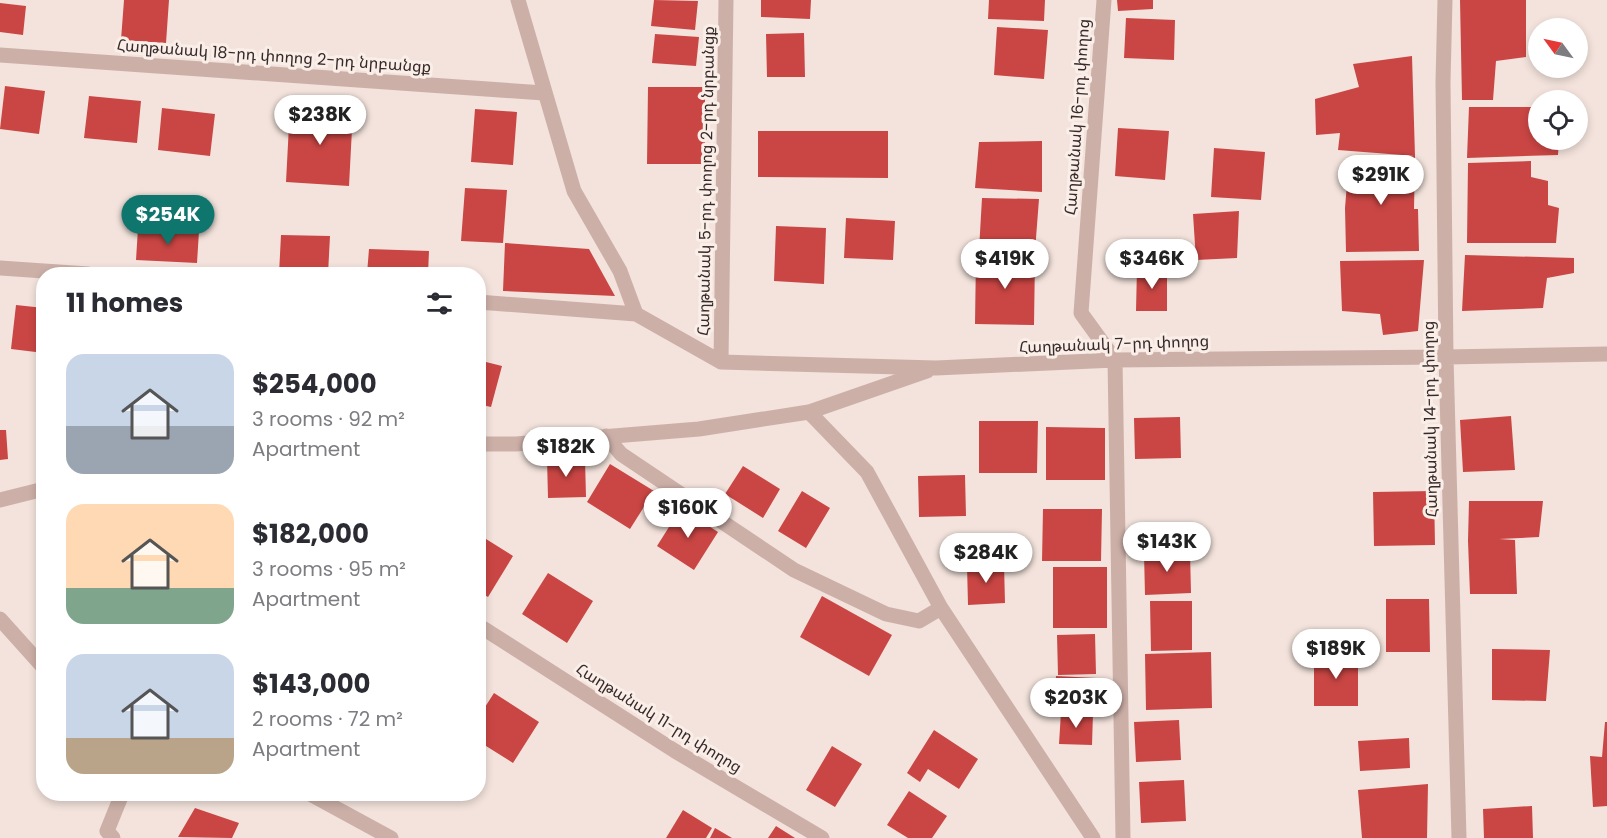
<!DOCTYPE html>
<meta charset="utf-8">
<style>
:root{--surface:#fff;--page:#f7f7f7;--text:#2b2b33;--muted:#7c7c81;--accent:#0f766e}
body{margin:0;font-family:Poppins,"Noto Sans Armenian",sans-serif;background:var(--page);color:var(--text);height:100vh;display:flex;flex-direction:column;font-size:22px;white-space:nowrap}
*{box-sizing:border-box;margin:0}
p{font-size:20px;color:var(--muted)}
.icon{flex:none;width:33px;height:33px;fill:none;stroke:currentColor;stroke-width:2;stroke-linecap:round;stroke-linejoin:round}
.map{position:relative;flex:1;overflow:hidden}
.drawer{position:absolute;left:36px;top:267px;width:450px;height:534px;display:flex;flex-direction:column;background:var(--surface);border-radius:24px;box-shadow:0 3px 9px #0003}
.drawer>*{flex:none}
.needle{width:39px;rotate:303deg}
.buttons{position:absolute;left:1528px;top:18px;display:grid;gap:12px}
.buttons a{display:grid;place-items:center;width:60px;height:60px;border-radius:50%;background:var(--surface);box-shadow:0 3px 9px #0003;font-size:30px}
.price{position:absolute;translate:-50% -51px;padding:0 14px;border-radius:21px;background:#fff;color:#222;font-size:20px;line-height:39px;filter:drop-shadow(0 2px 3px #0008)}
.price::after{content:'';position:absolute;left:50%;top:36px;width:18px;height:14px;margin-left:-9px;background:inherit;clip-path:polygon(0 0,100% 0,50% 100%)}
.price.on{background:var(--accent);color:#fff}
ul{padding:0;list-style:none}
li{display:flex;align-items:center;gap:18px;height:150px;padding:0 30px}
li span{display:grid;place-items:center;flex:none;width:168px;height:120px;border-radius:18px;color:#555}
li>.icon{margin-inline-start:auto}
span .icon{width:72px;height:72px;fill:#fffc;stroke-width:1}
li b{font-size:26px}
h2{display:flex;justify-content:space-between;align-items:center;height:72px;padding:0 30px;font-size:26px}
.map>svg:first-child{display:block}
.building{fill:#ca4644}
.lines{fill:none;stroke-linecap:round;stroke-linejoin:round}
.minor{stroke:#ccb0a8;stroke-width:15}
.labels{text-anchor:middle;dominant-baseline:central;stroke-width:6;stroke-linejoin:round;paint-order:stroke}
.street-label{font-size:16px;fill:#382a28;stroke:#faeee9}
</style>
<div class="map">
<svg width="1607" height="838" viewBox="0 0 1607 838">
<rect width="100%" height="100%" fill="#f3e3dc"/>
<path class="building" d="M124 0H169L166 43 121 40Z
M654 0 698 1 695 30 651 26Z
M761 0H811L810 19 761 17Z
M989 0H1045L1044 21 988 19Z
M1117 0H1153V9L1118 11Z
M1460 0H1526V57L1496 61 1493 100H1462Z
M0 3 26 6 23 35 0 32Z
M1126 18 1175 20 1174 60 1124 58Z
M997 27 1048 30 1044 79 994 75Z
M804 33 805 77H767L766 34Z
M655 34 699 37 696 66 652 63Z
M1412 56 1415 156 1338 150 1340 133 1316 135 1315 99 1359 87 1353 64Z
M5 86 45 91 39 134 0 129Z
M648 87H705V164H647Z
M89 96 141 101 137 143 84 138Z
M290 106 353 110 349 186 286 182Z
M1469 107H1539V140H1559L1558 155 1467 158Z
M162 108 215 114 210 156 158 150Z
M475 109 517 112 513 165 471 162Z
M1118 128 1169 131 1165 180 1115 176Z
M758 131H888V178L758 177Z
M1042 141V192L975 188 979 142Z
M1214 148 1265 152 1261 200 1211 197Z
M1415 156 1414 209H1418L1419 251 1346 252 1345 208 1349 159Z
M1531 161V177L1548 181V205L1559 208 1556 243H1467L1468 163Z
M465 188 507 190 503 243 461 241Z
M982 198 1039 199 1035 251 979 250Z
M1239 211 1237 258 1196 260 1193 214Z
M846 218 895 221 893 260 844 258Z
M776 226 826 228 824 284 774 281Z
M138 228 199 231 197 263 136 260Z
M281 235 330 236 328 274H279Z
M505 243 589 249 615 296 503 291Z
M369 249 429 251 428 274H367Z
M1465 255 1574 258V273L1547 278 1543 308 1462 311Z
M976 256 1035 257 1034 325 975 324Z
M1424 260 1418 331 1383 335 1380 314 1342 311 1340 261Z
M1137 268H1167V311H1136Z
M16 305 44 308V353L11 349Z
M478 360 502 366 491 407 478 404Z
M1511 416 1515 470 1463 472 1460 420Z
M1180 417 1181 458 1135 459 1134 418Z
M979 421H1038L1037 473H979Z
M1046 427 1105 428V480H1046Z
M0 430H6L8 459 0 460Z
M547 459H585L586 497 548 498Z
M610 464 654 491 630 529 587 502Z
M743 466 780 489 763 518 725 494Z
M965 475 966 516 919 517 918 476Z
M802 491 830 508 806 548 778 531Z
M1434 491 1435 545 1374 546 1373 492Z
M1469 501H1543L1539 537 1499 539 1515 540 1517 594H1470L1468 541Z
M681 508 718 532 694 570 657 546Z
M1043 509H1102L1101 561H1042Z
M478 534 513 556 488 597 478 591Z
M1190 552 1191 593 1145 595 1144 553Z
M1004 564 1005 603 968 605 967 565Z
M1053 567H1107V628H1053Z
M548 573 593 601 567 643 522 614Z
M822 596 892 635 869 676 800 637Z
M1386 599H1429L1430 652H1386Z
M1150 601H1192V650L1151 651Z
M1095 634 1096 674 1058 675 1057 635Z
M1492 649 1550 650 1546 701 1492 700Z
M1211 652 1212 708 1146 710 1145 654Z
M1314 654H1358V706H1314Z
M1056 676 1096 678 1094 706 1054 703Z
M494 693 539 722 513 763 478 741V718Z
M1061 712 1093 713 1092 745 1059 744Z
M1179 720 1181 760 1136 762 1134 722Z
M1605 722H1607V806L1593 807 1590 756 1602 757Z
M934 730 978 759 959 789 928 769 920 782 907 773Z
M1409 738 1410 768 1360 771 1358 741Z
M832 746 862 764 835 807 806 790Z
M1184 780 1186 821 1141 823 1139 782Z
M1428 784 1427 838H1362L1358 790Z
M909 791 947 816 932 838H908L887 825Z
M1532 806 1533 838H1484L1483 809Z
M195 808 239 823 232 838 178 837Z
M683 810 712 828 706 838H666Z
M776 826 795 838H768Z
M715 828 732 838H710Z"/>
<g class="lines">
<path class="minor" d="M518 0 574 191 620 271 636 314
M1104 0 1081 313 1115 360 1123 838
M1445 0 1443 82 1446 357 1459 838
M0 55 544 93
M0 268 88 274
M478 302 636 314 721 362 936 368 1115 360 1446 357 1607 354
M721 362 726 0
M809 412 867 472 941 608 1093 838
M606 436 621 454 794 570 886 614 919 621 941 608
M478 444H516L699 429 809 412 927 371
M0 500 44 489
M0 619 44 668
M478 625 675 751 822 838
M310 794 391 838
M113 838 107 831 122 794"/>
</g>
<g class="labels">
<g class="street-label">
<text transform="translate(274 56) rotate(4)">Հաղթանակ 18-րդ փողոց 2-րդ նրբանցք</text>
<text transform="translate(1077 117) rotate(-86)">Հաղթանակ 16-րդ փողոց</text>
<text transform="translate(706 181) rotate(-89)">Հաղթանակ 5-րդ փողոց 2-րդ նրբանցք</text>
<text transform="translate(1114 344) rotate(-2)">Հաղթանակ 7-րդ փողոց</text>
<text transform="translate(1430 419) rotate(-91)">Հաղթանակ 14-րդ փողոց</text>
<text transform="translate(659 718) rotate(32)">Հաղթանակ 11-րդ փողոց</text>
</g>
</g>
</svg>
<div class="buttons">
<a><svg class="needle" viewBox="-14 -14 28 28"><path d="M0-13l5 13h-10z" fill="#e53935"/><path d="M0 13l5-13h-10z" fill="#7c7c81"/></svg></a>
<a><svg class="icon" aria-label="locate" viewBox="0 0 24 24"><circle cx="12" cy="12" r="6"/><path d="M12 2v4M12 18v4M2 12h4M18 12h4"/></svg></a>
</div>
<b class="price" style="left:320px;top:146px">$238K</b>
<b class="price" style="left:1381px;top:206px">$291K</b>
<b class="price on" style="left:168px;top:246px">$254K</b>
<b class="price" style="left:1005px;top:290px">$419K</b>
<b class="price" style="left:1152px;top:290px">$346K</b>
<b class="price" style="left:566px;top:478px">$182K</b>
<b class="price" style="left:688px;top:539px">$160K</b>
<b class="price" style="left:1167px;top:573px">$143K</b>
<b class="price" style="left:986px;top:584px">$284K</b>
<b class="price" style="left:1336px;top:680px">$189K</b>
<b class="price" style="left:1076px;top:729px">$203K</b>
<section class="drawer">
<h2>11 homes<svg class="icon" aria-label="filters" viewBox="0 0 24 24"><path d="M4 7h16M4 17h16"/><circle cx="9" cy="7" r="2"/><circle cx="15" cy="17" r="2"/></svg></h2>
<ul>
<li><span style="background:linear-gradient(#c9d6e8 60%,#9aa5b1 0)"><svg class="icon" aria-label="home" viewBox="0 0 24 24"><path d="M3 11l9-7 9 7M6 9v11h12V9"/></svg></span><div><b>$254,000</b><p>3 rooms · 92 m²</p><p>Apartment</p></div></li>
<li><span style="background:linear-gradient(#ffd9b3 70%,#7fa58c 0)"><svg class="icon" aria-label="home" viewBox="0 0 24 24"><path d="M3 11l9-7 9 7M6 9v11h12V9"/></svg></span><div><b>$182,000</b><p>3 rooms · 95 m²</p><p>Apartment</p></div></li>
<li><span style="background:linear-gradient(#c9d6e8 70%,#b9a48a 0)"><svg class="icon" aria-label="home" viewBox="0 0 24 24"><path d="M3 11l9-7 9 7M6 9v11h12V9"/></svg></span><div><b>$143,000</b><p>2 rooms · 72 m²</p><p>Apartment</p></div></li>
</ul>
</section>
</div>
